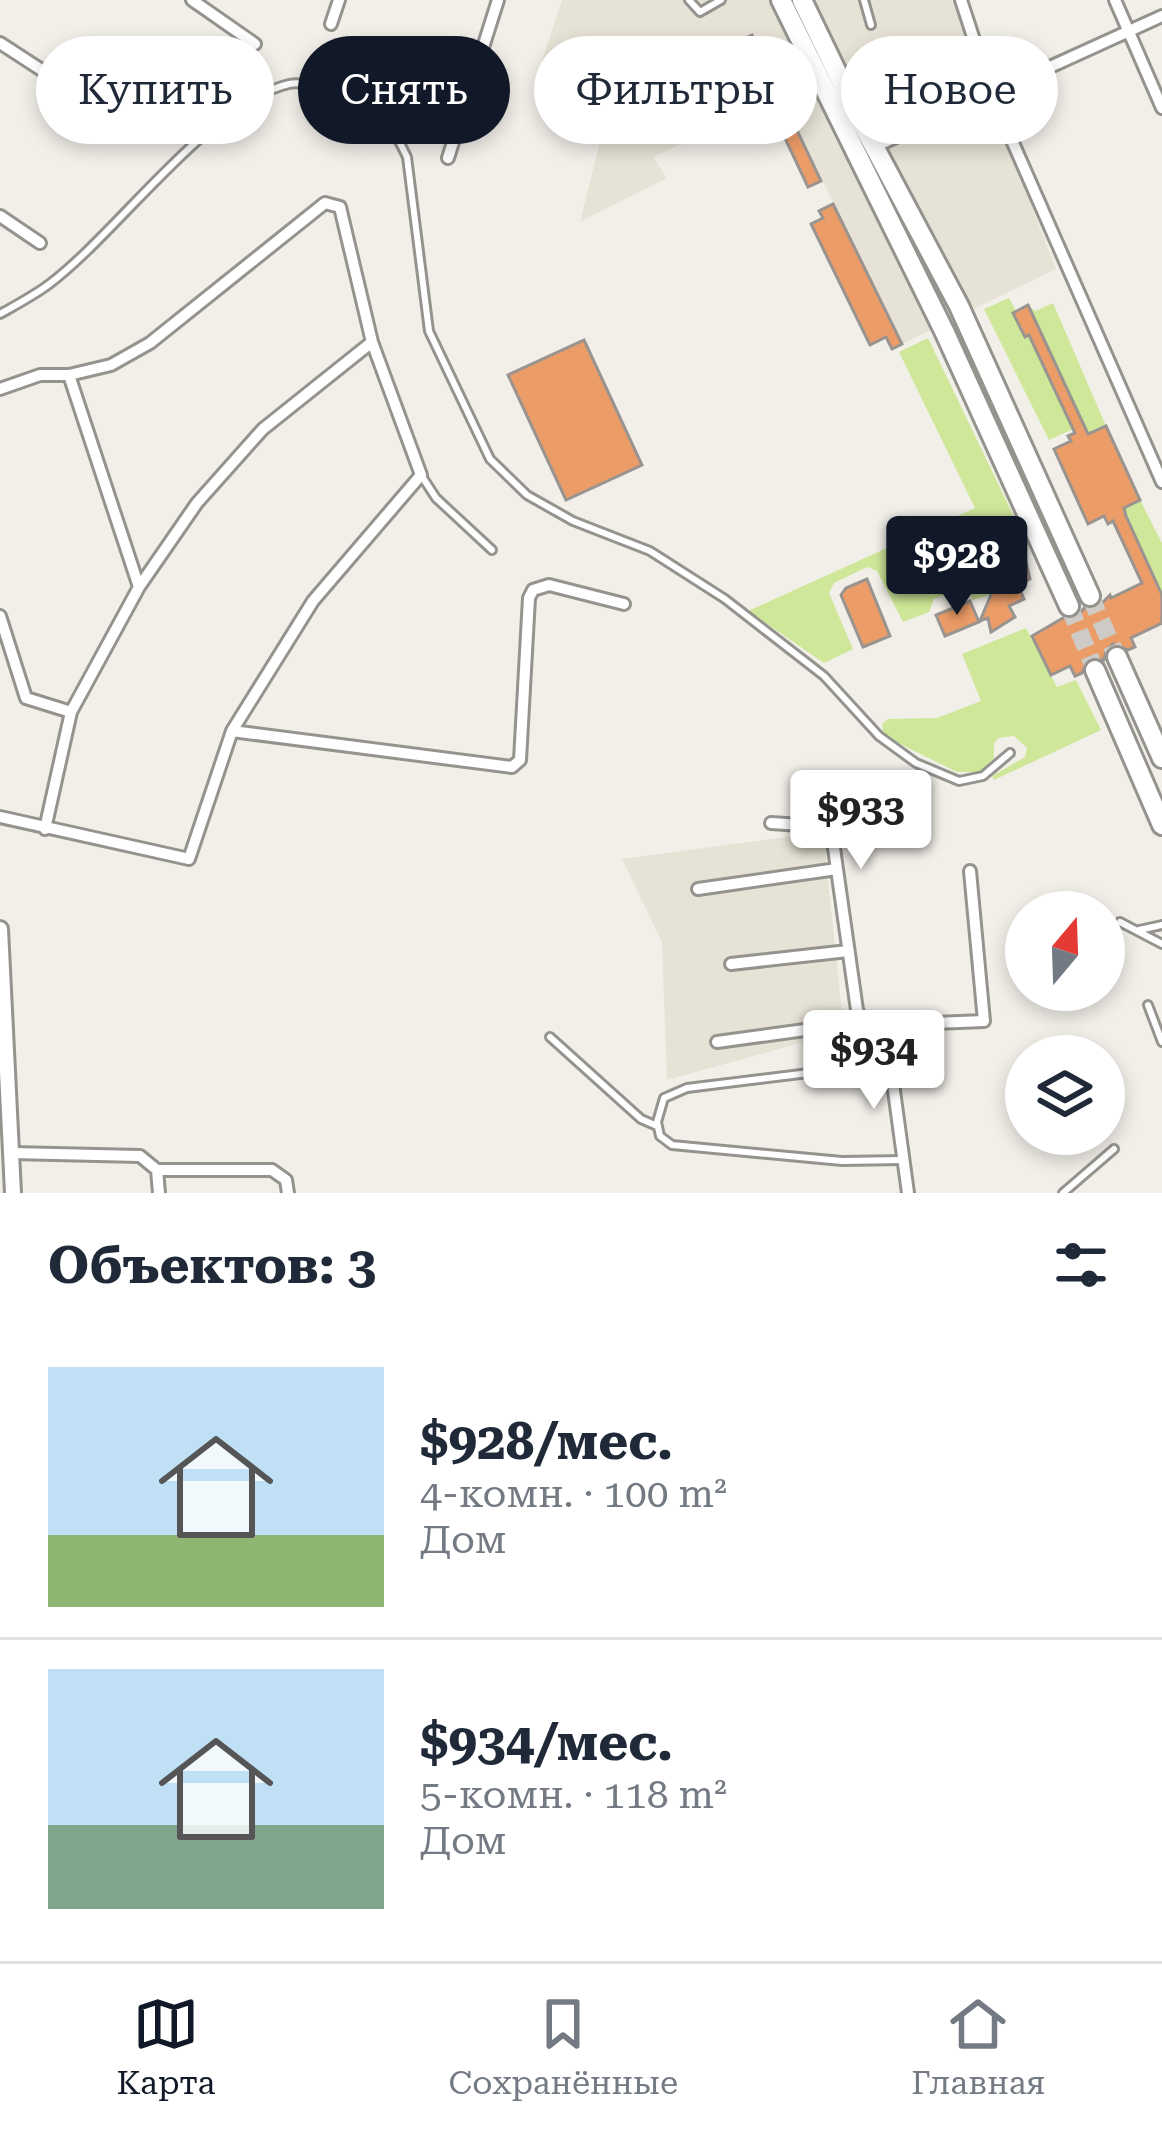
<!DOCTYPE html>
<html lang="ru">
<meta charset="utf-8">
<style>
:root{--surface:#fff;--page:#f6f6f7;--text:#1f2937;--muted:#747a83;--line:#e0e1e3;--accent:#111827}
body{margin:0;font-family:"Roboto Serif",serif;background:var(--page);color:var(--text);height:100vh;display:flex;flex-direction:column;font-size:45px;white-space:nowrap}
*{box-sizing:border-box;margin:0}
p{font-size:39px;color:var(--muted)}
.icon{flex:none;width:66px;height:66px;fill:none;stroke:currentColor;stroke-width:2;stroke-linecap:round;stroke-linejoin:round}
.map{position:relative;height:1193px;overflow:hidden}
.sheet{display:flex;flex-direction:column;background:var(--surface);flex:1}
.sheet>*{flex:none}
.banner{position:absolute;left:36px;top:36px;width:1092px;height:108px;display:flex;gap:24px}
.needle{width:78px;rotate:19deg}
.controls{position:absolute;left:1005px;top:891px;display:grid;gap:24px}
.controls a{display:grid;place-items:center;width:120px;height:120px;border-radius:50%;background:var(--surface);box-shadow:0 6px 18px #0003;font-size:60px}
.price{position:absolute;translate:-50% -102px;padding:0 27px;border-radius:12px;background:#fff;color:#222;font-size:39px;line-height:78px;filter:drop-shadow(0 3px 6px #0008)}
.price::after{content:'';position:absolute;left:50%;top:72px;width:36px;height:27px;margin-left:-18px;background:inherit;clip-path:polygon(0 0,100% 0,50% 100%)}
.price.on{background:var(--accent);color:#fff}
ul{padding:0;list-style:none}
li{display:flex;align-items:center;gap:36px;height:300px;padding:0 48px}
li+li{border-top:3px solid var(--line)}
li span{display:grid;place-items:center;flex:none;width:336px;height:240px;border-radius:0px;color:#555}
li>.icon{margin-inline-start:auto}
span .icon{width:144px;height:144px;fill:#fffc;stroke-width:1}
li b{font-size:51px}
h2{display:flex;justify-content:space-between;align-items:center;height:144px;padding:0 48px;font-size:51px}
.pill{padding:0 42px;border-radius:54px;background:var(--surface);box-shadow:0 6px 18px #0003;font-size:42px;line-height:108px}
.pill.on{background:var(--accent);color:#fff}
.tabs{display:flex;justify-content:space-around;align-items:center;height:168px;border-top:3px solid var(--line);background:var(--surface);font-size:33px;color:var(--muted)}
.tabs a{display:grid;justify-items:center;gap:6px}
.tabs .on{color:var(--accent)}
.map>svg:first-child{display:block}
.built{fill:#e7e2d6}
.green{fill:#cee798}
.building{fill:#ec9c66;stroke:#9a9491;stroke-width:3}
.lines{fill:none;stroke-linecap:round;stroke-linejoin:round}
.trunk-tunnel{stroke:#cecbc6;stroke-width:18;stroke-dasharray:18 9;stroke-linecap:butt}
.service-casing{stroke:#95938e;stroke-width:12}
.minor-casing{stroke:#95938e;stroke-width:16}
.tertiary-casing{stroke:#95938e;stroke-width:20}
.trunk-casing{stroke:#95938e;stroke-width:24}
.service{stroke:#fff;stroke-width:6}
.minor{stroke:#fff;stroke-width:10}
.tertiary{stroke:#fff;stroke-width:14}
.trunk{stroke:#fff;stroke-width:18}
</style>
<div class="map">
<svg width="1162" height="1193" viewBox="0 0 1162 1193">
<rect width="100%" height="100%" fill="#f2efe9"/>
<path class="built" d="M562 0H952L1056 269 902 344 752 36 739 42 768 103 653 157 667 178 580 222 613 89 538 73Z
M823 832 844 1031 667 1080 662 942 622 859Z"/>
<path class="green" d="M1009 298 1016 311 1013 314 1025 337 1029 335 1073 429 1049 440 984 309Z
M1053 303 1106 426 1088 434 1029 307 1036 311Z
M928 338 1028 546 1003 566 992 594 973 600 966 587 934 599 929 612 903 622 877 571 867 567 834 583 829 593 853 649 824 663 748 611 975 508 899 352Z
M1140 500 1162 543V595L1126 516 1124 508Z
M1026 628 1057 687 1076 680 1101 730 994 780 992 776 1025 757 1027 748 1014 736 998 738 994 744V758L980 772H957L884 736 882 724 888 719 937 718 981 701 962 654Z"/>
<path class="building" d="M752 35 821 181 808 187 739 41Z
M833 204 902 344 892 349 886 337 870 345 811 224 823 218 819 211Z
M1028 305 1088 434 1106 426 1140 500 1124 508 1126 516 1162 595V623L1131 638 1135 647 1128 650 1113 644 1106 650 1104 660 1089 658 1082 673 1075 676 1070 666 1051 675 1032 636 1063 618H1076L1084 608H1097L1110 595 1111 598 1142 583 1113 521 1108 524 1104 516 1088 524 1054 449 1071 441 1068 436 1075 433 1029 335 1025 337 1013 313Z
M584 340 642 465 566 500 508 375Z
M1024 553 1030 579 1018 585 1024 599 1009 606 1015 617 991 632 988 618 980 621 1003 566Z
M867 579 890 636 863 647 841 595 846 588Z
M970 601 979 622 945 636 936 615Z"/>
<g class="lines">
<path class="trunk-tunnel" d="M1090 596 1117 657
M1069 606 1095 670"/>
<g class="service-casing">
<path id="service" d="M689 0 700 12 721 0
M864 0 871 25
M0 314C16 305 33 296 48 285 117 234 208 103 289 84 307 80 334 93 351 100 383 114 392 125 407 157L429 331 490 459 527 495 573 521 650 551 725 599 824 676 879 736 916 763 959 781 983 776 1010 753
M421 475 436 498 492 550
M1120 922 1162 944
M1139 930 1162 925
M1148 1005 1162 1042
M550 1037 641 1119 657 1126
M890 1063 687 1088 664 1098 657 1122 660 1136 672 1145 842 1161 904 1160
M1063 1193 1114 1149"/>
</g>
<g class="minor-casing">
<path id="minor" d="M192 0 255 44
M961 0 992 95 1162 482
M1115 0 1162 108
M331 24 339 0
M0 43 140 134
M874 147 1162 16
M448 158 498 0
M0 216 40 243
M69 375 139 587
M0 389 40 375H69L111 365 150 343 325 203 340 207 372 342 421 475 313 601 232 731 189 859 0 817
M0 616 26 698 71 712
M232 731 512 767 520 760 529 598 533 590 549 585 624 604
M771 823 831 827 857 1010 863 1022 885 1025 984 1021 970 871
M45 829 71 712 139 587 197 503 263 429 372 342
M698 889 837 869
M731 964 848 951
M885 1025 908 1193
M717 1042 863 1022
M12 1153 140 1156 157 1170H272L286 1180 288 1193
M157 1170 159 1193"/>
</g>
<g class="tertiary-casing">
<path id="tertiary" d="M0 929 13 1193"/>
</g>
<g class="trunk-casing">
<path id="trunk" d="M781 0 945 333 1069 606
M802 0 859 118 959 306 1090 596
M1117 657 1162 758
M1095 670 1162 825"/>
</g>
<use href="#service" class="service"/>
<use href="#minor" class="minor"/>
<use href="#tertiary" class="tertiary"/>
<use href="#trunk" class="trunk"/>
</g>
</svg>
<div class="controls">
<a><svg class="needle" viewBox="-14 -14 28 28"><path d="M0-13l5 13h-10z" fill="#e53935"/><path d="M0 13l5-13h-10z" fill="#747a83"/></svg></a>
<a><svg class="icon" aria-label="layers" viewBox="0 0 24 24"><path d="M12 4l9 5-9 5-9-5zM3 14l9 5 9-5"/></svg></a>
</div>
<b class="price on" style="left:957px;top:618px">$928</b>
<b class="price" style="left:861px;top:872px">$933</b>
<b class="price" style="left:874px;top:1112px">$934</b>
<div class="banner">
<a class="pill">Купить</a>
<a class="pill on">Снять</a>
<a class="pill">Фильтры</a>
<a class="pill">Новое</a>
</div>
</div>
<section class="sheet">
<h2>Объектов: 3<svg class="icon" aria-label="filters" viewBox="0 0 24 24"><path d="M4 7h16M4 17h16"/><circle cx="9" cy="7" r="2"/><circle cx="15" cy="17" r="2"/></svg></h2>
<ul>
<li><span style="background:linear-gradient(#bfe0f5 70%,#8fb573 0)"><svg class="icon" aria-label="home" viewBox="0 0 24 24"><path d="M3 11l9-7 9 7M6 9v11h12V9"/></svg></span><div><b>$928/мес.</b><p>4-комн. · 100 m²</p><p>Дом</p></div></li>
<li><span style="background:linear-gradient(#bfe0f5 65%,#7fa58c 0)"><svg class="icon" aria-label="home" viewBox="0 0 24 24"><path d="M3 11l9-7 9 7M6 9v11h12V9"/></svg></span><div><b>$934/мес.</b><p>5-комн. · 118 m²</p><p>Дом</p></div></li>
</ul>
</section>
<nav class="tabs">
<a class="on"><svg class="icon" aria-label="map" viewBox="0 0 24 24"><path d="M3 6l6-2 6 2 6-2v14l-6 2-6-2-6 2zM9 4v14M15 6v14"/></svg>Карта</a>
<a><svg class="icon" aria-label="saved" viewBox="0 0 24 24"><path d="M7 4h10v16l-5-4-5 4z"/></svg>Сохранённые</a>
<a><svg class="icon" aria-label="home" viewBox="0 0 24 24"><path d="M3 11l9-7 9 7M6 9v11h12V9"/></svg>Главная</a>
</nav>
